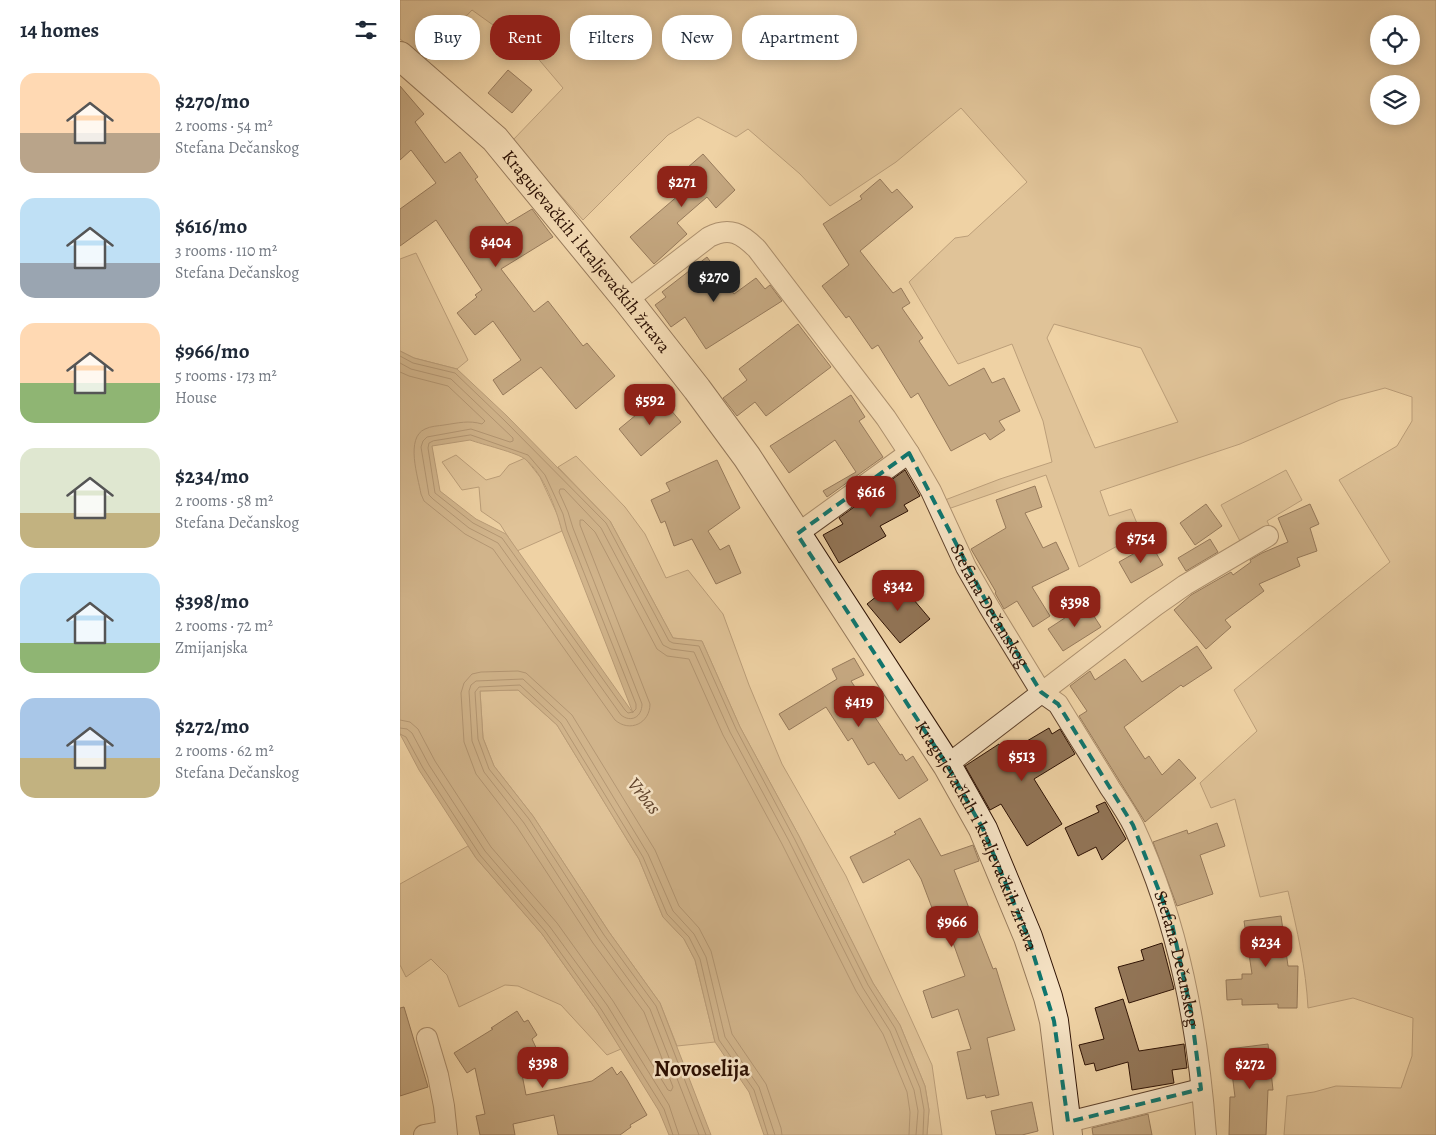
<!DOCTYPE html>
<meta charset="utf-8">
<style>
:root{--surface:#fff;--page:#f6f6f7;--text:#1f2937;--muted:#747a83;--accent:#8f2418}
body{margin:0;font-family:Alegreya,serif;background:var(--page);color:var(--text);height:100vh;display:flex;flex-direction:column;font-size:19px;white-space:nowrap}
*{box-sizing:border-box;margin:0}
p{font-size:16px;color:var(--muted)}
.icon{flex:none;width:28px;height:28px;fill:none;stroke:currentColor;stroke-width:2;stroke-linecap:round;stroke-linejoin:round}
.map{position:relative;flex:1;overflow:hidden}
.drawer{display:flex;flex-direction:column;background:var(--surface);width:400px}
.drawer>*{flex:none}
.top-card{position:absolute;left:15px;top:15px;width:475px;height:45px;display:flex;gap:10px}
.controls{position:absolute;left:970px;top:15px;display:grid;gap:10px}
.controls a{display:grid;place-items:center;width:50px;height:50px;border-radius:50%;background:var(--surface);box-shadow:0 2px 12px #0003;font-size:25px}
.price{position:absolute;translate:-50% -42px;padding:0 11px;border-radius:10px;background:var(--accent);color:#fff;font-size:16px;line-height:32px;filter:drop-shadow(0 1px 2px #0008)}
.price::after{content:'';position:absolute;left:50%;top:30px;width:15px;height:11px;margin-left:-8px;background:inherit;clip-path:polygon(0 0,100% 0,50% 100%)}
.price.selected{background:#222;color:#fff}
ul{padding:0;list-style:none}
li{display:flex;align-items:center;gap:15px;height:125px;padding:0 20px}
li span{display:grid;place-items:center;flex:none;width:140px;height:100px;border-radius:15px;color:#555}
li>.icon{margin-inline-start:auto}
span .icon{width:60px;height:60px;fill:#fffc;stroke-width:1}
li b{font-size:21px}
h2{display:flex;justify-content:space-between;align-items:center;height:60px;padding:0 20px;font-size:21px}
.tag{padding:0 18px;border-radius:20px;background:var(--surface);box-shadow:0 2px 12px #0003;font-size:18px;line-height:45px}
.tag.selected{background:var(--accent);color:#fff}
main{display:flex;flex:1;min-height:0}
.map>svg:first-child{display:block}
.green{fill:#ceb189;stroke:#7e6146;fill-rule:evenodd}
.water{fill:#ad906d;stroke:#7a5d43;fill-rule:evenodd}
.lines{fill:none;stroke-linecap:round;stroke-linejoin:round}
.shore{stroke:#6d5038;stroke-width:1}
.building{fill:#927557;stroke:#2d1103}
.street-casing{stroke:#5e412b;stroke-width:22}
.secondary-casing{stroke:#2d1103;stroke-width:30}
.street{stroke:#f5e2c4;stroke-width:20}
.secondary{stroke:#f5e2c4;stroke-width:28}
.marked{fill:none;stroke:#0f766e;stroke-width:4;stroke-dasharray:10 6;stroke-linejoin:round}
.labels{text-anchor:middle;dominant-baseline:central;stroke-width:5;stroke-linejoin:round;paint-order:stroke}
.street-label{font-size:18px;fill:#2d1103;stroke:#f5e2c4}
.water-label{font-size:19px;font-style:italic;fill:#60442d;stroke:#f5e2c4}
.district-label{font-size:22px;font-weight:bold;fill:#2d1103;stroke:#f5e2c4}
</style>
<main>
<section class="drawer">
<h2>14 homes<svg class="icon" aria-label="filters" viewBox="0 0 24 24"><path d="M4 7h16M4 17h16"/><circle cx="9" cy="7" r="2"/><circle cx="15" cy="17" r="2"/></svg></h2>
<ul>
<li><span style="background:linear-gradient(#ffd9b3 60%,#b9a48a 0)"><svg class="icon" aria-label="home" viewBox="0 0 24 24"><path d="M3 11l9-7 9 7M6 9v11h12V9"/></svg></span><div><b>$270/mo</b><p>2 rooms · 54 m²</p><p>Stefana Dečanskog</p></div></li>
<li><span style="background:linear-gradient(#bfe0f5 65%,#9aa5b1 0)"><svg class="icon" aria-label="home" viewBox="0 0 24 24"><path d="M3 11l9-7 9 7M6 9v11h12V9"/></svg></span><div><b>$616/mo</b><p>3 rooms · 110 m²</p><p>Stefana Dečanskog</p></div></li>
<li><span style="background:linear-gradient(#ffd9b3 60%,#8fb573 0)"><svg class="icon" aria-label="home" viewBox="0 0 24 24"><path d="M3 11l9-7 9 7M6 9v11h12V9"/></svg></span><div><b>$966/mo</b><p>5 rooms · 173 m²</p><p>House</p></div></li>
<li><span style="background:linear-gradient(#dfe7d0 65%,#c2b280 0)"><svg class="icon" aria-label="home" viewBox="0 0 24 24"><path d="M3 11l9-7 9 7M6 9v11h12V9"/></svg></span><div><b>$234/mo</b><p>2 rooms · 58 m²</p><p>Stefana Dečanskog</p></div></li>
<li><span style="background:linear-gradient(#bfe0f5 70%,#8fb573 0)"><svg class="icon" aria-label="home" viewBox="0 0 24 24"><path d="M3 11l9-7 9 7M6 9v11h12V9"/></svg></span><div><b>$398/mo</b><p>2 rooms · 72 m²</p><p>Zmijanjska</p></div></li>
<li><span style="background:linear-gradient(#a9c7e8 60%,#c2b280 0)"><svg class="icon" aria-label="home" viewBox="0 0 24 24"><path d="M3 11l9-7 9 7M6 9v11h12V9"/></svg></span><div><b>$272/mo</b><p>2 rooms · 62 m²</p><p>Stefana Dečanskog</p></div></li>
</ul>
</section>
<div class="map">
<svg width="1036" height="1135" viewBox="0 0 1036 1135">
<rect width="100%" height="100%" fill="#efd2a4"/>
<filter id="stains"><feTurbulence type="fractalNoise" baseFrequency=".004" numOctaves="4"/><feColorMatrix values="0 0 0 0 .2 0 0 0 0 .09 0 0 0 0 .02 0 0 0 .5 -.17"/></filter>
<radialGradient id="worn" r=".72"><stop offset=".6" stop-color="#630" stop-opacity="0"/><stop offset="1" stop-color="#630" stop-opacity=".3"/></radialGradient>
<path class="green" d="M0 0H1036V1135H884L887 1096 914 1092 936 1086 1001 1088 1012 1056 1013 1018 953 998 908 1008C906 968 897 930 888 891L860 897 835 799 811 808 800 783 857 731 834 690 990 562 939 480 997 446 1012 421V397L985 388 940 400 840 444 700 491 709 516 731 509 741 533 679 567 646 475 548 509 545 500 600 479 652 462 643 421 612 344 558 364 509 282 555 238 568 236 627 182 561 108 496 162 430 206 400 174 348 129 336 137 298 117 268 135 183 220 112 141 163 88 135 55 72 10 26 59 0 39ZM979 24H1011V56H979ZM979 84H1011V116H979ZM654 324 741 348 778 422 695 448 647 338Z
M16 253 68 360 57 369 14 358 0 351V259Z
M56 455 86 480 100 476 109 465 125 458 140 477 158 516 162 531 117 551 100 524 81 511 79 487 62 490 42 462Z
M176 456 225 507 245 534 266 578 288 570 323 614 349 685 382 764 446 876 532 1065 542 1135H527L529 1110 525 1086 500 1025 473 983 399 836 340 727 302 641 273 638 210 521 158 467Z
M886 470 902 500 867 521 869 525 840 541 821 505Z
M118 690 157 725 239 859 263 917 284 939 295 960 315 1042 277 1046 260 1003 209 932 133 816 94 766 83 738 80 691Z
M68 846 76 858 142 934 197 1011 221 1049 207 1055 161 1005 118 986 105 985 59 1007 47 975 31 959 6 977 0 965V884Z"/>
<path class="water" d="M0 351 14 358 57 369 107 416 210 521 273 638 302 641 340 727 399 836 473 983 500 1025 525 1086 529 1110 527 1135H364L349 1092 315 1042 295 960 284 939 263 917 239 859 157 725 118 690 80 691 83 738 94 766 133 816 209 932 260 1003 311 1135H269L259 1111 197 1011 142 934 76 858 19 770 0 734ZM70 440C81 444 118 453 125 459 144 474 156 509 162 531L233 713 106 534 76 519 40 491 32 446Z"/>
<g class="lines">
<path class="shore" d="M0 356 13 363 55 373 104 420 206 523 269 641 273 643 299 646 336 729 394 838 468 985 495 1028 520 1088 524 1110 523 1135
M0 363 11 369 51 379 113 438V441L110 442 71 429 27 437 23 441 21 447 29 495 33 499 69 528 98 543 221 715C231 723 242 717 242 704L173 528 168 512 159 492 160 489H164L201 528 263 645 271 649 294 652 330 732 389 841 463 988 490 1031 514 1090 518 1111 516 1135
M0 372 9 376 48 386 85 421 82 424C69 420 58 423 44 425 38 426 31 426 25 429 5 438 18 477 21 494L24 501 65 534 93 549 215 720C230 733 250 723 250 704L180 525V520H183L195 532 257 649 267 656 289 659 323 735 382 844 456 991 483 1034 507 1092 510 1112 509 1135
M71 435 128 455 145 475 163 514 167 530 236 704V709L233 712 228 713 225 710 102 538 73 523 35 493 28 448 29 443 33 441Z
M0 720 10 722 18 729 35 761 91 847 157 923 213 1001 268 1090 271 1091 273 1087 244 1012 193 943 117 827 76 774 64 742 61 693 64 683 72 674 81 672 118 671 126 673 172 715 255 850 279 906 299 928 311 951 332 1034 366 1084 381 1128 382 1135
M0 728 7 729 12 733 29 765 85 851 150 927 207 1005 269 1105 279 1135
M0 734 6 737 23 768 80 855 145 931 201 1009 264 1109 273 1135
M299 1135 250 1009 199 939 124 823 84 772 72 741 69 691 71 685 76 681 123 679 166 719 248 854 273 911 294 934 306 957 325 1037 359 1087 375 1135
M306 1135 256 1006 204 935 129 819 89 769 78 739 75 692 79 687 120 685 161 723 243 857 267 914 289 937 300 959 319 1040 354 1090 368 1135"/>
</g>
<path class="building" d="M108 70 132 90 112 113 88 93Z
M0 86 24 114 15 122 45 163 60 152 78 177 75 179 107 224 132 209 153 237 101 269 134 312 148 301 183 346 187 343 215 376 176 409 141 367 103 395 93 380 121 360 93 321 75 335 57 313 77 297 75 295 82 290 36 220 0 246V209L36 183 11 150 0 160Z
M303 154 335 190 316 208 307 197 277 223 287 234 254 264 230 237 280 194 270 183Z
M480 179 492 193 497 189 513 207 460 251 493 293 501 288 510 303 502 308 523 338 519 341 549 386 584 368 592 383 604 378 620 411 599 421 605 430 590 440 585 433 551 451 518 393 511 398 478 345 472 349 449 316 446 318 422 286 449 265 423 224 462 199 460 196Z
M307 257 334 294 356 278 365 289 370 285 382 301 306 349 285 317 271 327 255 305 266 297 262 292Z
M398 324 431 367 366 416 355 402 337 416 323 398 347 380 339 369Z
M451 395 465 417 459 421 483 457 427 497 423 491 456 472 435 440 389 473 370 446Z
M259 396 281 422 241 456 219 429Z
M317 460 340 508 308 531 320 550 329 545 341 573 316 584 292 539 274 546 265 521 261 523 251 500 270 491 266 483Z
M505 470 520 496 504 505 508 511 480 526 486 536 439 563 423 535 443 524 439 518Z
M635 486 642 507 625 513 643 548 656 542 669 569 632 587 650 616 633 627 617 601 604 609 595 593 596 592 571 549 606 528 596 500Z
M806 504 822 526 795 545 780 523Z
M910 504 919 524 910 528 917 551 897 558 900 566 859 584 864 591 825 620 831 627 806 649 774 610 791 595 831 572 833 575 851 562 850 560 862 553 888 542 878 518Z
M810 539 818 552 786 571 778 558Z
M751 544 763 565 731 583 719 562Z
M497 580 530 619 500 643 467 604Z
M686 604 701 627 663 651 648 629Z
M797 646 812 668 783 687 781 685 724 727 745 759 749 756 762 775 779 759 796 778 745 822 679 716 687 711 670 686 690 671 695 680 725 659 742 682Z
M454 658 464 675 451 681 500 755 502 754 506 761 513 756 528 780 499 799 474 762 468 765 452 738 448 741 426 707 389 730 379 714 437 679 432 669Z
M649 728 652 734 660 729 675 754 634 779 662 824 627 846 601 804 590 810 565 766 599 744 605 754Z
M705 802 726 839 702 860 696 847 678 856 665 828 699 812 696 806Z
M520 818 541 856 573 845 579 861 554 870 593 969 596 968 615 1030 587 1038 599 1095 586 1098 585 1095 567 1099 557 1052 571 1049 558 1009 532 1018 523 991 565 976 547 926 540 929 521 879 509 859 463 883 450 857 496 834 494 832Z
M817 823 825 846 800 855 813 894 777 906 753 842 787 830 788 834Z
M881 916 888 966H898L897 1008H878V1004L842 1005V999L827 1000 826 980 842 979V974H852L844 921Z
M762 943 774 989 729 1003 718 967 744 960 741 950Z
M723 999 739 1051 784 1044 787 1068 772 1070 774 1083 732 1090 728 1062 696 1071 694 1063 685 1065 679 1045 704 1039 695 1008Z
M4 1007 28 1087 0 1096V1008Z
M117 1011 124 1022 128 1020 137 1035 132 1039 139 1054 120 1064 126 1095 192 1081 212 1067 217 1075 221 1071 227 1080 247 1115 230 1125 231 1127 220 1135H158L154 1115 113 1124 115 1135H80L76 1116 85 1114 75 1068 67 1073 54 1053 93 1029 91 1028Z
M868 1044 873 1090H868L866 1135H829L830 1097H835L829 1049Z
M632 1102 638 1131 622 1135H596L591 1111Z
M748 1114 752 1135H693L692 1128Z"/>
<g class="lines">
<g class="street-casing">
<g id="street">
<path id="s1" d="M227 300 309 237C330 226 342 234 357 249L486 418 509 453 531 491 566 567 589 607 641 692 658 704C675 732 693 760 710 788 718 800 727 813 734 827 779 924 798 1029 806 1135"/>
<path d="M397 534 509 453"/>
<path d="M547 765 755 606 785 585 868 536"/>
<path d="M27 1038 38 1075 44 1106 47 1135"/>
<path d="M668 1122 801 1089"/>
<path d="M24 1135 46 1131"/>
</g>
</g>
<g class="secondary-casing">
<g id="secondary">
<path id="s2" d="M0 56 95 139 227 300 297 389 347 457 547 765 583 829 628 937 648 997 654 1021 668 1135"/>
</g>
</g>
<use href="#street" class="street"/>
<use href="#secondary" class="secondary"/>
</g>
<path d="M0 0H1036V1135H0ZM509 453 589 607 641 692 658 704 733 825 772 924 791 1011 801 1089 668 1122 654 1021 628 937 583 829 547 765 397 534Z" fill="#efd2a4" fill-opacity=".55" fill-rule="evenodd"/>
<path class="marked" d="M509 453 589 607 641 692 658 704 733 825 772 924 791 1011 801 1089 668 1122 654 1021 628 937 583 829 547 765 397 534Z"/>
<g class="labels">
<g class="street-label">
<text stroke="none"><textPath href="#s2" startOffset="271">Kragujevačkih i kraljevačkih žrtava</textPath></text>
<text stroke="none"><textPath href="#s1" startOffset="585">Stefana Dečanskog</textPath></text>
<text stroke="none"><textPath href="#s2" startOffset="976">Kragujevačkih i kraljevačkih žrtava</textPath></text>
<text stroke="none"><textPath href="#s1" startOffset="990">Stefana Dečanskog</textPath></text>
</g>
<g class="water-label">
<text transform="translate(244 796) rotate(51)">Vrbas</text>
</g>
<g class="district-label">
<text x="302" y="1069">Novoselija</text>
</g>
</g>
<rect width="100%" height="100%" filter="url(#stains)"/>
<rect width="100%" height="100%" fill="url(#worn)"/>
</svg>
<div class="controls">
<a><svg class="icon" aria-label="locate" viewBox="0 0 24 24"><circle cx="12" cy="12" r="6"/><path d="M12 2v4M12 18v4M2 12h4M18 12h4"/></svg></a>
<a><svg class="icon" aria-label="layers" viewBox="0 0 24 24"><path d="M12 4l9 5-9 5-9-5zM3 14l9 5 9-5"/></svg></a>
</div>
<b class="price" style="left:282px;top:208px">$271</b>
<b class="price" style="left:96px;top:268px">$404</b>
<b class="price selected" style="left:314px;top:303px">$270</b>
<b class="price" style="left:250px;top:426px">$592</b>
<b class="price" style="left:471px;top:518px">$616</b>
<b class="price" style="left:741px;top:564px">$754</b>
<b class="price" style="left:498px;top:612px">$342</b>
<b class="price" style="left:675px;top:628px">$398</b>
<b class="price" style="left:459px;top:728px">$419</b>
<b class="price" style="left:622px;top:782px">$513</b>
<b class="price" style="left:552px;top:948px">$966</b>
<b class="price" style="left:866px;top:968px">$234</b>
<b class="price" style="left:143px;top:1089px">$398</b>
<b class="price" style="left:850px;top:1090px">$272</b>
<div class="top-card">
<a class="tag">Buy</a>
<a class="tag selected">Rent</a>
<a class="tag">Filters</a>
<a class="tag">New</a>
<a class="tag">Apartment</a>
</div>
</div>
</main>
